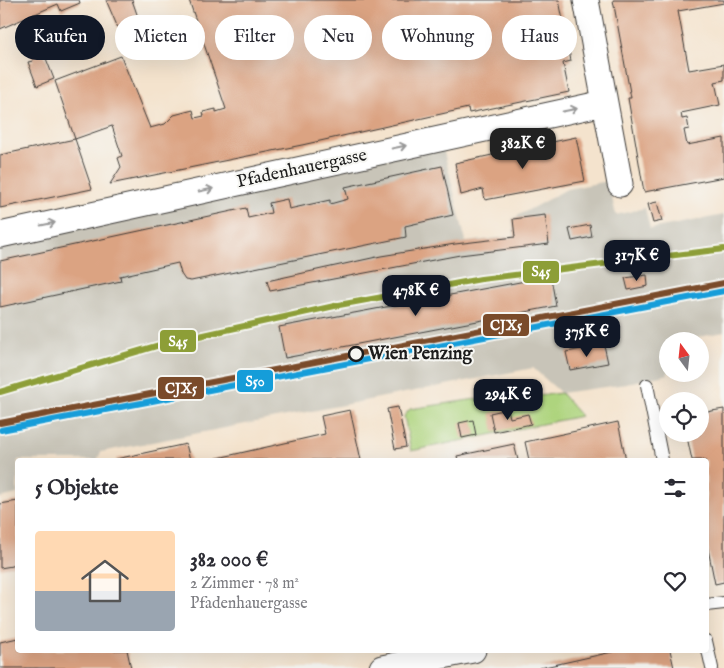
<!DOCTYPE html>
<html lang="de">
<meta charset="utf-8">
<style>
:root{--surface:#fff;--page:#f7f7f7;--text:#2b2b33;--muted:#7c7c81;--accent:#111827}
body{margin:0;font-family:"IM FELL English",serif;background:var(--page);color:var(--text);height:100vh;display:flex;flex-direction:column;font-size:19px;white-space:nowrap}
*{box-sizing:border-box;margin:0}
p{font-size:16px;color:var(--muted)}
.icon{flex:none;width:28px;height:28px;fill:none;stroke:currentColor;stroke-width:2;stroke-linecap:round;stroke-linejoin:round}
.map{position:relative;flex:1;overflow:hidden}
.sheet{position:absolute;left:15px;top:458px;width:694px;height:195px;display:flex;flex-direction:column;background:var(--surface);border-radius:5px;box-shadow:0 5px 20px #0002}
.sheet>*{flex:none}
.guide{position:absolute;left:15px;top:15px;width:695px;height:45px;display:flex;gap:10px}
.needle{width:32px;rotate:345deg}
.buttons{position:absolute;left:659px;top:332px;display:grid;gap:10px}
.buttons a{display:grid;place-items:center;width:50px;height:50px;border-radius:50%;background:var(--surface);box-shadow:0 5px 20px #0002;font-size:25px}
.price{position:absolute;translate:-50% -42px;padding:0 11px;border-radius:10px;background:var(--accent);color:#fff;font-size:16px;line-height:32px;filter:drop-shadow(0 1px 2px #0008)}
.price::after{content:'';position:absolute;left:50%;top:30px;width:15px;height:11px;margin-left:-8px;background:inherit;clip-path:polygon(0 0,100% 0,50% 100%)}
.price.on{background:#222;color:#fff}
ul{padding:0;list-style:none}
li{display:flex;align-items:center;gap:15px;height:125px;padding:0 20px}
li span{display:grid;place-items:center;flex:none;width:140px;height:100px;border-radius:5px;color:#555}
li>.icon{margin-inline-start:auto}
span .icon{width:60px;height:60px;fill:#fffc;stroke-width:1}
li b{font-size:21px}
h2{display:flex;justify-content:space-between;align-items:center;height:60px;padding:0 20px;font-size:21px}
.pill{padding:0 18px;border-radius:22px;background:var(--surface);box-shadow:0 5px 20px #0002;font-size:18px;line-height:45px}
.pill.on{background:var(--accent);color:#fff}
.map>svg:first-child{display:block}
.industrial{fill:#c8c4b8}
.green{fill:#aed47e;stroke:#65784d}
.building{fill:#dba382}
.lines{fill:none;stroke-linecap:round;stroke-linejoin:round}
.service-casing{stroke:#3c3a37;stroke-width:14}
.minor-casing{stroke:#3c3a37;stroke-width:27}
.service{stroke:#fff;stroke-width:12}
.minor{stroke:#fff;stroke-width:25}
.rail-1-casing{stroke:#f6f6f2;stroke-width:10}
.rail-2-casing{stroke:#f6f6f2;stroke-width:10}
.rail-3-casing{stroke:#f6f6f2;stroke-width:10}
.rail-1{stroke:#8d9e37;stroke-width:6}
.rail-2{stroke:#7a4b2a;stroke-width:6}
.rail-3{stroke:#159dd9;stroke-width:6}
.oneway{stroke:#999}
.stop-dot{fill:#f6f6f2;stroke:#1c1c1c;stroke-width:2.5}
.labels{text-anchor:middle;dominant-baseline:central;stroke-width:4;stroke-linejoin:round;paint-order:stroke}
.street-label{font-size:18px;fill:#1c1c1c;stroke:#f6f6f2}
.stop-label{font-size:18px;font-weight:bold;fill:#1c1c1c;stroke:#f6f6f2;text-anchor:start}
.line-badge{stroke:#f6f6f2;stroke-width:2}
.badge-label{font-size:14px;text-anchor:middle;font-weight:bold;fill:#fff}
</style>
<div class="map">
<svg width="724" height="668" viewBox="0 0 724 668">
<rect width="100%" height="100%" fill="#f6f6f2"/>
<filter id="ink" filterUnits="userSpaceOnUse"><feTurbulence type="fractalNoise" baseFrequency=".02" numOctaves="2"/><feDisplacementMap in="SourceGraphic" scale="10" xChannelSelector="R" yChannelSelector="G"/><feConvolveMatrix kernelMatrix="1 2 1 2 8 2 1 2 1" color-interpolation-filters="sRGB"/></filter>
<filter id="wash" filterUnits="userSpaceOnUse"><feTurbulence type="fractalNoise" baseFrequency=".0096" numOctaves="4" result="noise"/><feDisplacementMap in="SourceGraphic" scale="20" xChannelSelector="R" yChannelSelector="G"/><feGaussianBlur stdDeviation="1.12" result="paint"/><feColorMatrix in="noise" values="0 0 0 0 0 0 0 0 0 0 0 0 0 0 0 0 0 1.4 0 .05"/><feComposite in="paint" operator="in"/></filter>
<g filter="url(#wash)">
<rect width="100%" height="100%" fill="#f4e3cd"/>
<path class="industrial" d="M442 144 466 242 514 236 512 219 567 189 608 181 616 215 645 208 650 229 724 215V332L679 341H668V374H669L619 385 561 393 533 368 101 452 97 460H18L17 494 0 498V241Z"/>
<path class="green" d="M529 391 530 397 561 393 581 416 411 451 404 416 410 409Z"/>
<g id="blocks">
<path class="building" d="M0 0H79L80 3 61 11 58 4 0 29Z
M106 0H132L139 20 118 28Z
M189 0H559L571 61 563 63 569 92 469 113 468 108 302 145 110 184 121 167 118 158 122 156 112 126 75 139 55 81 121 56 150 128 165 124 174 115 193 110 195 118 204 116 203 112 216 109V112L226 109Z
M613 0H724V3L678 11 689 70 724 64V80L715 82 720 105 681 113 682 119 687 118 689 129 684 130 687 145 724 138V177L644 192 628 98H631Z
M40 43 54 79 37 86 28 62 33 61 28 47Z
M576 137 585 181 485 200 483 189 461 195 455 163Z
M75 139 92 189 0 208V155Z
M442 166 453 215 405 226 406 237 191 281 185 280 181 274 178 263 120 276 121 281 0 307V261L246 208 248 218 271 213 269 203 287 199 289 209 330 200V204L348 199 345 187Z
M657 202 662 221 653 223 648 204Z
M545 215 549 244 460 255 270 291 267 281 381 256 455 244 515 237 513 219Z
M590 225 592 237 572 241 569 229Z
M647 275 648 286 628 290 625 278Z
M551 278 556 306 285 358 279 327 520 282Z
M604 345 608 363 570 370 566 352Z
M398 407 406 447 395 449 387 409Z
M508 409 510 418 528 414 531 424 494 432 490 413Z
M724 409V582L715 584 706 539V460H692L687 437H691L690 434H700V413Z
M350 410 361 460H209L325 434 321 416Z
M473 420 476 435 462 438 459 423Z
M618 422 626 460H529L525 442Z
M186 444 190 460H116V459Z
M514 444 518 460H458L457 456Z
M18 501V565L0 568V504Z
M18 638V650H127L131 668H0V642Z
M621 650H670L674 668H540Z"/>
</g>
</g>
<g filter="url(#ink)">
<use href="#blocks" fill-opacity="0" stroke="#3c3a37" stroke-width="1"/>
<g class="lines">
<g class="service-casing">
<path id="service" d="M647 385 662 460
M706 605 724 603
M706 641 712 668"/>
</g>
<g class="minor-casing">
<path id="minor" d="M586 0 620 184
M0 235 604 103
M382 668 473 650"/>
</g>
<use href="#service" class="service"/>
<use href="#minor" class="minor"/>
<g class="rail-1-casing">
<path id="rail-1" d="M0 392 163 344 339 305 481 279 724 249"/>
</g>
<g class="rail-2-casing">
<path id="rail-2" d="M0 423 724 283"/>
</g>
<g class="rail-3-casing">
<path id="rail-3" d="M1 430 724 291"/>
</g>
<use href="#rail-1" class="rail-1"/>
<use href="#rail-2" class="rail-2"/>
<use href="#rail-3" class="rail-3"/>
</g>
<defs><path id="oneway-shaft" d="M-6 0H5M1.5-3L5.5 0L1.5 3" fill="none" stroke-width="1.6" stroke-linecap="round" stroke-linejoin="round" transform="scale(1.25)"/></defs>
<g class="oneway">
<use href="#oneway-shaft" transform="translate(570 110) rotate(-12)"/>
<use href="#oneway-shaft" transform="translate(399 147) rotate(-12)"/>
<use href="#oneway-shaft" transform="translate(206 190) rotate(-12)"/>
<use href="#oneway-shaft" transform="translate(48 224) rotate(-12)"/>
</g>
</g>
<circle class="stop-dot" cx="356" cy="354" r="7"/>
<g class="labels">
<g class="street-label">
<text transform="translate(302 169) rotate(-12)">Pfadenhauergasse</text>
</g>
<g class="stop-label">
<text x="368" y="354">Wien Penzing</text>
</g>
</g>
<g class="line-badge">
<rect x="522" y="260" width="38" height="24" rx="5" fill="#8d9e37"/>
<rect x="482" y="313" width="48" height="24" rx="5" fill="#7a4b2a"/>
<rect x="159" y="329" width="38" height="24" rx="5" fill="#8d9e37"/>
<rect x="236" y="369" width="38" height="24" rx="5" fill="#159dd9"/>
<rect x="157" y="376" width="48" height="24" rx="5" fill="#7a4b2a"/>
</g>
<g class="badge-label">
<text x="541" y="276">S45</text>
<text x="506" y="330">CJX5</text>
<text x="178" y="346">S45</text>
<text x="255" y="386">S50</text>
<text x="181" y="393">CJX5</text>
</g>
</svg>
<div class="buttons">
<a><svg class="needle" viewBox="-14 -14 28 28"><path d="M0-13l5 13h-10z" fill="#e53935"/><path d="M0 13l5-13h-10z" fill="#7c7c81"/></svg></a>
<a><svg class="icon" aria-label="locate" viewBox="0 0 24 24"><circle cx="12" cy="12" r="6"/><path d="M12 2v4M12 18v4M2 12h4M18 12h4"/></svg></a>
</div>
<b class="price on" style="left:523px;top:170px">382K €</b>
<b class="price" style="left:637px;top:282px">317K €</b>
<b class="price" style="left:416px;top:317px">478K €</b>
<b class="price" style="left:587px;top:358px">375K €</b>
<b class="price" style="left:508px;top:421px">294K €</b>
<div class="guide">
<a class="pill on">Kaufen</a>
<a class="pill">Mieten</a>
<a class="pill">Filter</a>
<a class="pill">Neu</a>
<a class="pill">Wohnung</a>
<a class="pill">Haus</a>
</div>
<section class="sheet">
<h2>5 Objekte<svg class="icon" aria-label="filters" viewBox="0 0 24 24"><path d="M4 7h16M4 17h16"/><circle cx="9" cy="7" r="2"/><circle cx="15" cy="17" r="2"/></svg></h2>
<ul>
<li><span style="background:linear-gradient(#ffd9b3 60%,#9aa5b1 0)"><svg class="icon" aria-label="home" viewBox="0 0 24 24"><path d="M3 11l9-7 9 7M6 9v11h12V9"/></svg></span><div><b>382 000 €</b><p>2 Zimmer · 78 m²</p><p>Pfadenhauergasse</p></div><svg class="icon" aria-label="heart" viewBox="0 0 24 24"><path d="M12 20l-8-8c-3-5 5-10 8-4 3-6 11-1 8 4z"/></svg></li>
</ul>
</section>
</div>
